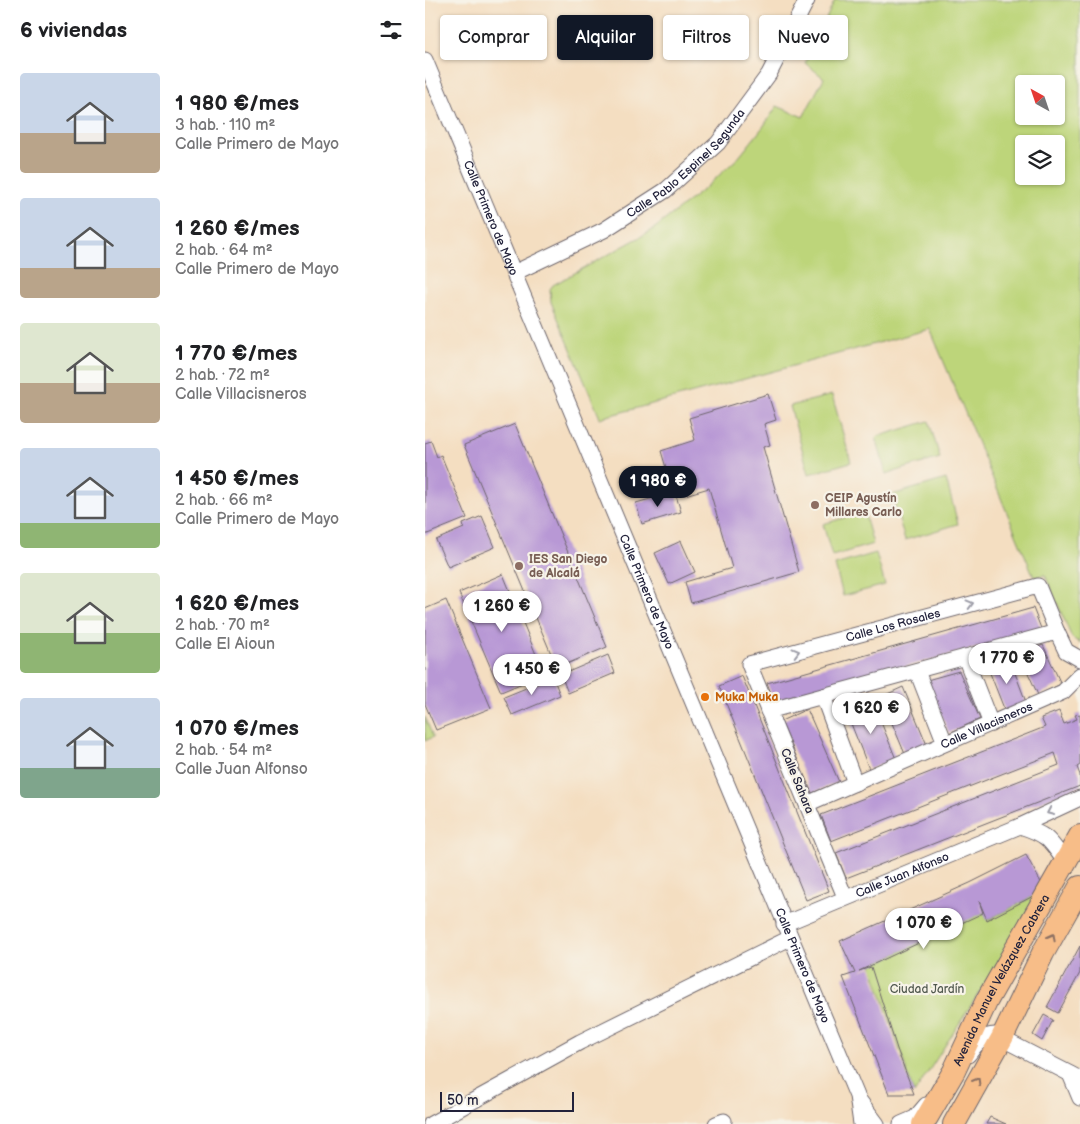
<!DOCTYPE html>
<html lang="es">
<meta charset="utf-8">
<style>
:root{--surface:#fff;--page:#f6f6f6;--text:#202124;--muted:#757577;--accent:#111827}
body{margin:0;font-family:"Balsamiq Sans",sans-serif;background:var(--page);color:var(--text);height:100vh;display:flex;flex-direction:column;font-size:19px;white-space:nowrap}
*{box-sizing:border-box;margin:0}
p{font-size:16px;color:var(--muted)}
.icon{flex:none;width:28px;height:28px;fill:none;stroke:currentColor;stroke-width:2;stroke-linecap:round;stroke-linejoin:round}
.map{position:relative;flex:1;overflow:hidden}
.details{display:flex;flex-direction:column;background:var(--surface);width:425px}
.details>*{flex:none}
.banner{position:absolute;left:15px;top:15px;width:475px;height:45px;display:flex;gap:10px}
.needle{width:32px;rotate:320deg}
.controls{position:absolute;left:590px;top:75px;display:grid;gap:10px}
.controls a{display:grid;place-items:center;width:50px;height:50px;border-radius:5px;background:var(--surface);box-shadow:0 1px 4px #0004;font-size:25px}
.scale{position:absolute;left:15px;bottom:12px;width:134px;box-sizing:border-box;padding-left:5px;border:2px solid #22223b;border-top:0;font-size:14px;line-height:18px;white-space:nowrap;color:#22223b;-webkit-text-stroke:4px #f7f3e8;paint-order:stroke}
.price{position:absolute;translate:-50% -42px;padding:0 11px;border-radius:18px;background:#fff;color:#222;font-size:16px;line-height:32px;filter:drop-shadow(0 1px 2px #0008)}
.price::after{content:'';position:absolute;left:50%;top:30px;width:15px;height:11px;margin-left:-8px;background:inherit;clip-path:polygon(0 0,100% 0,50% 100%)}
.price.on{background:var(--accent);color:#fff}
ul{padding:0;list-style:none}
li{display:flex;align-items:center;gap:15px;height:125px;padding:0 20px}
li span{display:grid;place-items:center;flex:none;width:140px;height:100px;border-radius:5px;color:#555}
li>.icon{margin-inline-start:auto}
span .icon{width:60px;height:60px;fill:#fffc;stroke-width:1}
li b{font-size:21px}
h2{display:flex;justify-content:space-between;align-items:center;height:60px;padding:0 20px;font-size:21px}
.chip{padding:0 18px;border-radius:5px;background:var(--surface);box-shadow:0 1px 4px #0004;font-size:18px;line-height:45px}
.chip.on{background:var(--accent);color:#fff}
main{display:flex;flex:1;min-height:0}
.map>svg:first-child{display:block}
.green{fill:#bdd57a;stroke:#707c5a;fill-rule:evenodd}
.building{fill:#b898d5}
.lines{fill:none;stroke-linecap:round;stroke-linejoin:round}
.minor-casing{stroke:#6c646a;stroke-width:17}
.primary-casing{stroke:#6c646a;stroke-width:24}
.minor{stroke:#fff;stroke-width:15}
.primary{stroke:#f7bd88;stroke-width:22}
.oneway{stroke:#9c9ca7}
.oneway2{stroke:#8c7062}
.education-dot{fill:#8d6e63;stroke:#f7f3e8;stroke-width:2}
.food-dot{fill:#e8710a;stroke:#f7f3e8;stroke-width:2}
.labels{text-anchor:middle;dominant-baseline:central;stroke-width:4.5;stroke-linejoin:round;paint-order:stroke}
.street-label{font-size:12px;fill:#22223b;stroke:#f7f3e8}
.education-label{font-size:12px;font-weight:bold;fill:#785e54;stroke:#f7f3e8;text-anchor:start}
.food-label{font-size:12px;font-weight:bold;fill:#c56008;stroke:#f7f3e8;text-anchor:start}
.park-label{font-size:12px;fill:#50584e;stroke:#f7f3e8}
</style>
<main>
<section class="details">
<h2>6 viviendas<svg class="icon" aria-label="filters" viewBox="0 0 24 24"><path d="M4 7h16M4 17h16"/><circle cx="9" cy="7" r="2"/><circle cx="15" cy="17" r="2"/></svg></h2>
<ul>
<li><span style="background:linear-gradient(#c9d6e8 60%,#b9a48a 0)"><svg class="icon" aria-label="home" viewBox="0 0 24 24"><path d="M3 11l9-7 9 7M6 9v11h12V9"/></svg></span><div><b>1 980 €/mes</b><p>3 hab. · 110 m²</p><p>Calle Primero de Mayo</p></div></li>
<li><span style="background:linear-gradient(#c9d6e8 70%,#b9a48a 0)"><svg class="icon" aria-label="home" viewBox="0 0 24 24"><path d="M3 11l9-7 9 7M6 9v11h12V9"/></svg></span><div><b>1 260 €/mes</b><p>2 hab. · 64 m²</p><p>Calle Primero de Mayo</p></div></li>
<li><span style="background:linear-gradient(#dfe7d0 60%,#b9a48a 0)"><svg class="icon" aria-label="home" viewBox="0 0 24 24"><path d="M3 11l9-7 9 7M6 9v11h12V9"/></svg></span><div><b>1 770 €/mes</b><p>2 hab. · 72 m²</p><p>Calle Villacisneros</p></div></li>
<li><span style="background:linear-gradient(#c9d6e8 75%,#8fb573 0)"><svg class="icon" aria-label="home" viewBox="0 0 24 24"><path d="M3 11l9-7 9 7M6 9v11h12V9"/></svg></span><div><b>1 450 €/mes</b><p>2 hab. · 66 m²</p><p>Calle Primero de Mayo</p></div></li>
<li><span style="background:linear-gradient(#dfe7d0 60%,#8fb573 0)"><svg class="icon" aria-label="home" viewBox="0 0 24 24"><path d="M3 11l9-7 9 7M6 9v11h12V9"/></svg></span><div><b>1 620 €/mes</b><p>2 hab. · 70 m²</p><p>Calle El Aioun</p></div></li>
<li><span style="background:linear-gradient(#c9d6e8 70%,#7fa58c 0)"><svg class="icon" aria-label="home" viewBox="0 0 24 24"><path d="M3 11l9-7 9 7M6 9v11h12V9"/></svg></span><div><b>1 070 €/mes</b><p>2 hab. · 54 m²</p><p>Calle Juan Alfonso</p></div></li>
</ul>
</section>
<div class="map">
<svg width="655" height="1124" viewBox="0 0 655 1124">
<rect width="100%" height="100%" fill="#f7f3e8"/>
<filter id="ink" filterUnits="userSpaceOnUse"><feTurbulence type="fractalNoise" baseFrequency=".02" numOctaves="2"/><feDisplacementMap in="SourceGraphic" scale="10" xChannelSelector="R" yChannelSelector="G"/><feConvolveMatrix kernelMatrix="1 2 1 2 8 2 1 2 1" color-interpolation-filters="sRGB"/></filter>
<filter id="wash" filterUnits="userSpaceOnUse"><feTurbulence type="fractalNoise" baseFrequency=".0096" numOctaves="4" result="noise"/><feDisplacementMap in="SourceGraphic" scale="20" xChannelSelector="R" yChannelSelector="G"/><feGaussianBlur stdDeviation="1.12" result="paint"/><feColorMatrix in="noise" values="0 0 0 0 0 0 0 0 0 0 0 0 0 0 0 0 0 1.4 0 .05"/><feComposite in="paint" operator="in"/></filter>
<g filter="url(#wash)">
<rect width="100%" height="100%" fill="#f4dec1"/>
<path class="green" d="M410 0H655V643L647 638 620 575 609 577 505 329 175 418 126 302 125 289 128 285 226 231 279 189 314 157 338 127 352 106 378 117 399 78 380 63ZM599 84H631V116H599ZM599 144H631V176H599Z
M407 395 426 462 384 474 365 406Z
M504 421 515 458 461 474 451 437Z
M521 479 533 524 480 540 467 495Z
M439 512 448 544 407 556 398 524Z
M451 553 460 585 418 596 410 565Z
M0 717 8 737 0 741Z
M620 890 489 1094 447 965 559 912 563 920Z"/>
<g id="blocks">
<path class="building" d="M343 394 351 420 339 424 345 445 338 447 374 572 266 603 260 582 307 568 284 488 260 495 257 485 247 488 236 451 270 440 264 418Z
M90 424 182 647 132 668 39 445Z
M6 441 12 457 16 455 42 518 0 535V443Z
M250 492 256 512 217 524 211 503Z
M57 516 70 547 23 567 11 540 39 528 38 524Z
M256 541 270 572 244 584 230 553Z
M78 574 119 674 76 692 34 593Z
M21 600 66 708 11 730 0 704V609Z
M608 608 617 631 349 701 342 683Z
M618 645 636 684 613 695 595 655Z
M183 655 190 673 143 693 136 675Z
M585 660 601 702 580 711 563 668Z
M534 671 555 719 524 733 502 680Z
M317 676 404 891 381 900 294 686Z
M128 677 135 695 87 715 79 697Z
M478 687 502 745 480 754 456 697Z
M447 700 471 759 444 769 421 711Z
M382 709 414 782 387 793 356 721Z
M634 711 639 724 652 719 650 715 655 714V765L652 767 655 775V786L421 878 411 853 634 765 630 753 406 841 396 815 620 727 616 718Z
M601 855 620 890 562 920 554 901 558 913 434 971 446 967 472 1049 489 1094H464L418 977 430 973 415 941 545 883Z
M655 946V973L633 1013 622 1007Z
M619 1015 628 1020 617 1041 608 1035Z
M565 1117 581 1124H561Z"/>
</g>
</g>
<g filter="url(#ink)">
<use href="#blocks" fill-opacity="0" stroke="#6c646a" stroke-width="1"/>
<g class="lines">
<g class="minor-casing">
<g id="minor">
<path id="s1" d="M0 60 432 1096 436 1124"/>
<path id="s2" d="M89 273 179 230 241 190 293 143 344 74 382 0"/>
<path d="M540 657 566 724"/>
<path d="M492 671 520 743"/>
<path d="M398 696 430 783"/>
<path d="M343 711 632 632"/>
<path id="s3" d="M382 804 638 692 655 675"/>
<path d="M595 826C623 835 624 839 641 863"/>
<path id="s4" d="M420 897 324 664 613 586 632 632 641 651 655 659"/>
<path id="s5" d="M359 924 595 826 655 798"/>
<path d="M543 1055C550 1046 557 1035 570 1035L655 1079"/>
<path d="M645 1074 655 1098"/>
<path d="M434 1100 452 1124"/>
<path d="M6 1124 155 1042 365 938"/>
<path d="M291 1124 299 1121"/>
<path d="M476 1124 490 1118 501 1105"/>
</g>
</g>
<g class="primary-casing">
<g id="primary">
<path id="s6" d="M498 1124 529 1071 562 1000 655 836"/>
<path d="M529 1124 577 1038 618 953 655 887"/>
</g>
</g>
<use href="#minor" class="minor"/>
<use href="#primary" class="primary"/>
</g>
<defs><path id="oneway-chevron" d="M-2-3.5L2.5 0L-2 3.5" fill="none" stroke-width="1.6" stroke-linecap="round" stroke-linejoin="round" transform="scale(1.25)"/></defs>
<g class="oneway">
<use href="#oneway-chevron" transform="translate(545 604) rotate(-15)"/>
<use href="#oneway-chevron" transform="translate(371 652) rotate(-15)"/>
<use href="#oneway-chevron" transform="translate(625 812) rotate(155)"/>
</g>
<g class="oneway2">
<use href="#oneway-chevron" transform="translate(627 937) rotate(-61)"/>
<use href="#oneway-chevron" transform="translate(552 1081) rotate(-60)"/>
</g>
</g>
<g class="education-dot">
<circle cx="390" cy="505" r="5"/>
<circle cx="94" cy="566" r="5"/>
</g>
<circle class="food-dot" cx="280" cy="697" r="5"/>
<g class="labels">
<g class="street-label">
<text stroke="none"><textPath href="#s2" startOffset="206">Calle Pablo Espinel Segunda</textPath></text>
<text stroke="none"><textPath href="#s1" startOffset="171">Calle Primero de Mayo</textPath></text>
<text stroke="none"><textPath href="#s1" startOffset="576">Calle Primero de Mayo</textPath></text>
<text stroke="none"><textPath href="#s4" startOffset="401">Calle Los Rosales</textPath></text>
<text stroke="none"><textPath href="#s3" startOffset="196">Calle Villacisneros</textPath></text>
<text transform="translate(372 781) rotate(68)">Calle Sahara</text>
<text stroke="none"><textPath href="#s5" startOffset="128">Calle Juan Alfonso</textPath></text>
<text stroke="none"><textPath href="#s1" startOffset="981">Calle Primero de Mayo</textPath></text>
<text stroke="none"><textPath href="#s6" startOffset="164">Avenida Manuel Velázquez Cabrera</textPath></text>
</g>
<g class="education-label">
<text x="400" y="498">CEIP Agustín<tspan x="400" dy="14">Millares Carlo</tspan></text>
<text x="104" y="559">IES San Diego<tspan x="104" dy="14">de Alcalá</tspan></text>
</g>
<g class="food-label">
<text x="290" y="697">Muka Muka</text>
</g>
<g class="park-label">
<text x="502" y="989">Ciudad Jardín</text>
</g>
</g>
</svg>
<div class="controls">
<a><svg class="needle" viewBox="-14 -14 28 28"><path d="M0-13l5 13h-10z" fill="#e53935"/><path d="M0 13l5-13h-10z" fill="#757577"/></svg></a>
<a><svg class="icon" aria-label="layers" viewBox="0 0 24 24"><path d="M12 4l9 5-9 5-9-5zM3 14l9 5 9-5"/></svg></a>
</div>
<div class="scale">50 m</div>
<b class="price on" style="left:233px;top:508px">1 980 €</b>
<b class="price" style="left:77px;top:633px">1 260 €</b>
<b class="price" style="left:582px;top:685px">1 770 €</b>
<b class="price" style="left:107px;top:696px">1 450 €</b>
<b class="price" style="left:446px;top:735px">1 620 €</b>
<b class="price" style="left:499px;top:950px">1 070 €</b>
<div class="banner">
<a class="chip">Comprar</a>
<a class="chip on">Alquilar</a>
<a class="chip">Filtros</a>
<a class="chip">Nuevo</a>
</div>
</div>
</main>
